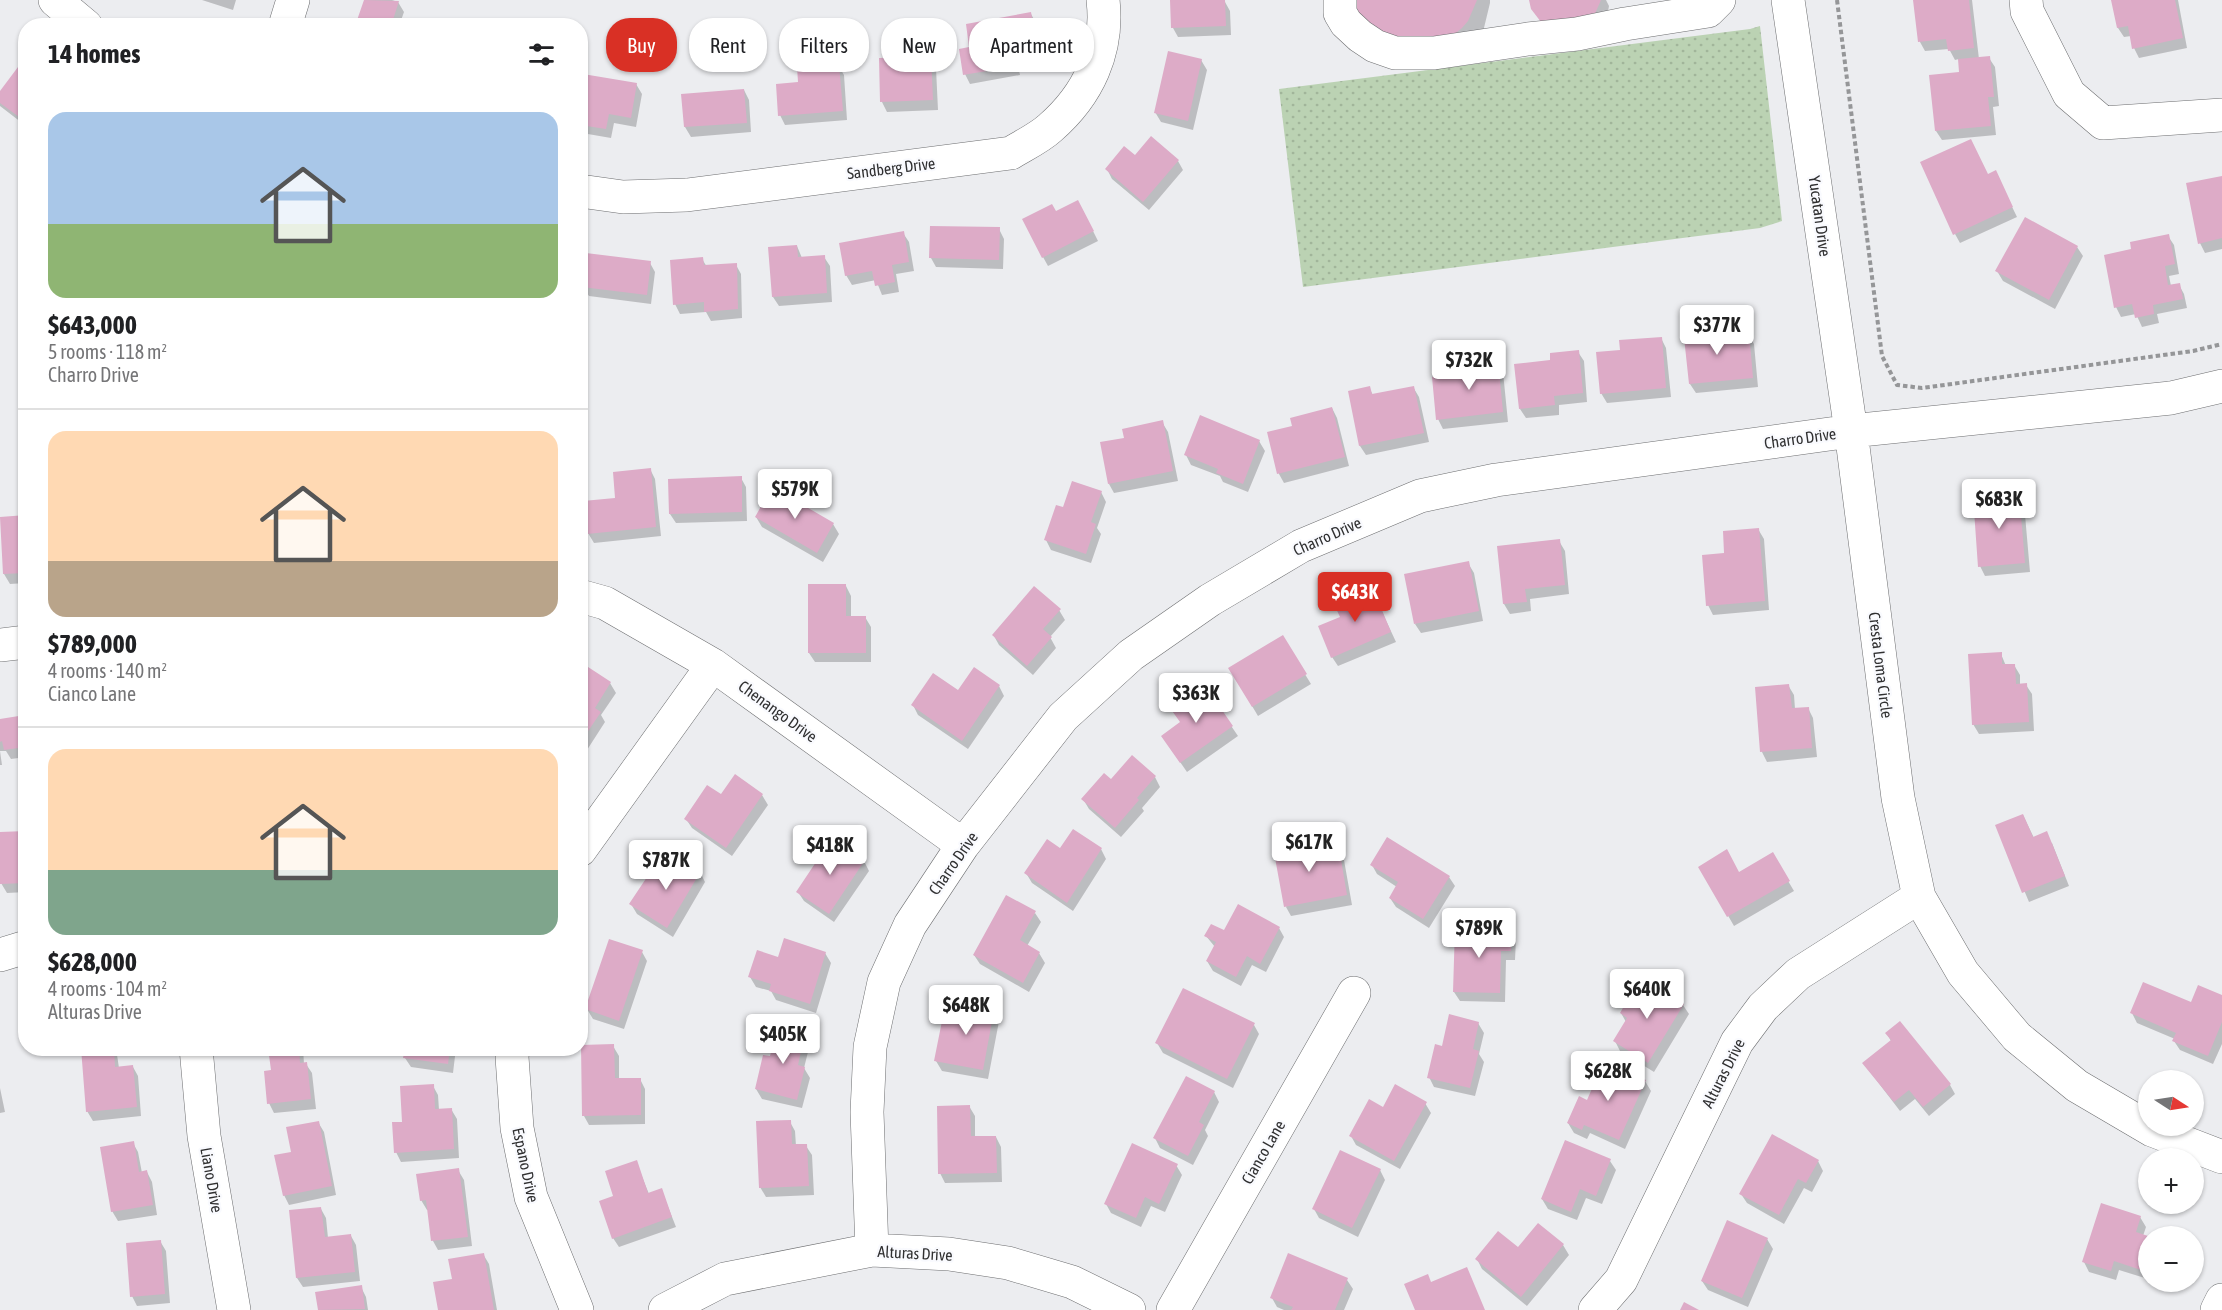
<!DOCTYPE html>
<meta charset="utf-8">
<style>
:root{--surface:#fff;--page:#f6f6f6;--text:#202124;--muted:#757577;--line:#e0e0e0;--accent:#d93025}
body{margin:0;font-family:"Asap Condensed",sans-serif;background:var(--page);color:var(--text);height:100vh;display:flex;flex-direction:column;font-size:22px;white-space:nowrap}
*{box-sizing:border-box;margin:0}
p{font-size:20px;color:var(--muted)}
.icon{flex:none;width:33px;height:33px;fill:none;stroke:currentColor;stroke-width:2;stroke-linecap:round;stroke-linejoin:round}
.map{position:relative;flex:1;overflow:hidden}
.drawer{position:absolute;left:18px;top:18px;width:570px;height:1038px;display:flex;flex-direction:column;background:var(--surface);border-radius:24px;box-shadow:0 2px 4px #0004}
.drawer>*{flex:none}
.banner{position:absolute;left:606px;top:18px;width:570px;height:54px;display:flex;gap:12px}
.needle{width:39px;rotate:102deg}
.buttons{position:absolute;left:2138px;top:1070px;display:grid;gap:12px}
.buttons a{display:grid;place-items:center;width:66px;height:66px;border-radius:50%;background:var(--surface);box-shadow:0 2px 4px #0004;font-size:30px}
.price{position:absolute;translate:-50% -51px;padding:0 14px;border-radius:6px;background:#fff;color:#222;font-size:20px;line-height:39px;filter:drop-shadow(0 2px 3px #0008)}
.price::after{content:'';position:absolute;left:50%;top:36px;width:18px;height:14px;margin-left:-9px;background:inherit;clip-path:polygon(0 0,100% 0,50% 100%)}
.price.active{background:var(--accent);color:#fff}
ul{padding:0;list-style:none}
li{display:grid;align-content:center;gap:12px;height:318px;padding:0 30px}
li+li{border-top:2px solid var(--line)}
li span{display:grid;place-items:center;height:186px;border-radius:18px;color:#555}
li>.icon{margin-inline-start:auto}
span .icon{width:108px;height:108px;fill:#fffc;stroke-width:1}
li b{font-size:26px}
h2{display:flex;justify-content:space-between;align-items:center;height:72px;padding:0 30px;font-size:26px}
.tag{padding:0 21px;border-radius:24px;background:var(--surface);box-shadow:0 2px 4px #0004;font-size:21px;line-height:54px}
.tag.active{background:var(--accent);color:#fff}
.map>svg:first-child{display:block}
.grass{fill:url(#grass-dots)}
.shadow{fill:#0003}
.building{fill:#ddabc7}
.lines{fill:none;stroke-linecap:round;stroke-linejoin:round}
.minor-casing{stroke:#6d6e70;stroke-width:34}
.path{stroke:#959698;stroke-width:4;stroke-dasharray:4.5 3;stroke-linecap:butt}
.minor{stroke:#fff;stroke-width:33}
.labels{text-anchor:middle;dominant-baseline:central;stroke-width:4.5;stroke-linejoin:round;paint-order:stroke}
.street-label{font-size:16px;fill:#303031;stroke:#f9fafe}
</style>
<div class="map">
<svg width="2222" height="1310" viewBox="0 0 2222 1310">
<defs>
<pattern id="grass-dots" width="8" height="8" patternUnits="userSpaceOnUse" patternTransform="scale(1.5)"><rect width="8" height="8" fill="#bbd2b3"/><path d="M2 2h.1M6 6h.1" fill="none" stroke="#a1b59a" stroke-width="1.8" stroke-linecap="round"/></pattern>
</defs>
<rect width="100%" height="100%" fill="#ecedf0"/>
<path class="grass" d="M1760 26 1782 221 1760 228 1303 287 1279 89 1750 29Z"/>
<path class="shadow" d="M202 0H236L233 10Z
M365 0H392L398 2 404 12 399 26H357Z
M1172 0 1225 2 1230 11 1231 35 1178 37 1173 28Z
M1352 0H1490V3L1483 32 1473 48Z
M1530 0H1606L1609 6 1606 23 1546 31Z
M1915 0H1972L1979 59 1989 58 1995 67 1999 106 1993 107 1996 135 1942 140 1936 131 1961 74 1959 59 1955 60 1949 49 1925 51 1920 42Z
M2113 0H2178L2187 48 2139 58 2134 48 2131 36 2124 37 2118 28Z
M1031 14 1036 23 1042 57 1017 61 1020 75 970 84 965 74 971 48Z
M930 58 936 68 938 110 887 112 882 102 880 60Z
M1201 60 1207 70 1193 130 1161 122 1155 112Z
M26 62V126L0 106V93Z
M838 65 844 75 847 120 785 125 780 115 800 84Z
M636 84 642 94 636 127 614 123 611 138 582 133 580 99Z
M744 90 749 100 751 132 691 137 685 127 683 95Z
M1178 161 1183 170 1149 210 1112 179 1107 169Z
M1988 176 2000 182 2017 217 1960 243 1955 234Z
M2222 179V249L2205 253 2200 243Z
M1083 211 1098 241 1048 266 1043 257 1056 213Z
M999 229 1004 239 1003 269 936 267 931 258Z
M903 233 909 242 914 271 896 274 899 292 882 295 876 280 852 285 846 275Z
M2168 236 2174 245 2179 274 2169 276 2171 286 2179 285 2184 294 2187 308 2157 314 2159 323 2142 327 2136 314 2121 317 2116 307 2133 251Z
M797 246 802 258 824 257 830 266 832 302 779 306 773 297Z
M2077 247 2083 256 2055 309 2003 281 1997 271Z
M702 259 707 267 736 265 741 274 742 318 711 321 706 312 680 314 675 304Z
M650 263 655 272 651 304 589 296 583 287Z
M1705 327 1711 338 1748 334 1754 344 1758 387 1696 393 1690 384Z
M1661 338 1666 348 1671 397 1607 403 1601 393 1622 351Z
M1578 352 1584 361 1587 402 1559 405V415L1526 418 1520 409 1552 362Z
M1497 362 1503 372 1508 422 1443 429 1438 419 1458 376Z
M1413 387 1419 397 1429 442 1366 455 1360 446 1369 388 1373 395Z
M1332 408 1337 418 1349 466 1284 483 1279 474 1269 434 1294 427Z
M1162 422 1168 432 1178 481 1114 493 1109 484 1125 439Z
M1259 441 1265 451 1248 492 1223 482 1220 476 1191 465 1186 455Z
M650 469 655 479 661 536 594 543 588 533 617 499Z
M741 478 746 487 747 521 676 523 670 514Z
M1101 492 1106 502 1097 528 1101 534 1091 563 1051 550 1046 540 1064 509Z
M2018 493 2024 503 2030 572 1985 576 1980 566Z
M26 517V583L10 584 4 574 1 518Z
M756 517 833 524 839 534 823 562 762 527Z
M1758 529 1764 539 1769 610 1713 615 1708 605 1726 555Z
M1559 541 1565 551 1569 594 1530 599 1531 611 1510 614 1504 604 1499 547Z
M1468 563 1474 573 1483 621 1421 633 1415 624Z
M846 586 851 596V617H865L871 627V662H815L809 653Z
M1371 588 1396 642 1338 666 1332 657 1342 618Z
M1059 610 1065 620 1050 637 1056 648 1033 675 999 645 994 636Z
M1282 637 1311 684 1258 716 1230 669Z
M2001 654 2006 666 2014 665 2020 675V685H2026L2032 694 2034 731 1979 734 1973 724Z
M580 675 610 683 616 693 601 715 605 722 587 750 580 746Z
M1788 685 1794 695 1795 709 1808 708 1813 718 1817 757 1767 762 1762 752 1757 688Z
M999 686 1004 696 968 749 918 715 913 705 958 692Z
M1204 686 1238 736 1187 772 1169 746Z
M24 717 26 757 11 759 6 751H0L2 765H0V720Z
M1155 777 1160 787 1142 808 1144 811 1121 837 1089 809 1083 799 1111 781Z
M762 795 768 805 732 856 692 828 686 819 722 796Z
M2023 815 2034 838 2052 843 2069 886 2029 902 1997 826Z
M26 832V892L7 893 1 883 0 833Z
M1320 840 1326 852 1338 850 1344 860 1352 905 1291 916 1286 907Z
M1101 849 1106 859 1073 911 1032 883 1026 873 1061 850Z
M1772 854 1794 891 1734 926 1700 867 1739 874Z
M864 861 869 871 834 922 804 901 798 892Z
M1372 865 1449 877 1455 886 1429 928 1396 907 1390 898 1397 887 1377 874Z
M700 872 705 882 673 937 637 914 631 904 657 881Z
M1035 913 1041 922 1027 946 1039 953 1045 963 1029 992 980 964 974 955Z
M1279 928 1284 937 1266 972 1252 965 1241 986 1213 971 1207 961 1215 947 1206 936Z
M1510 930 1516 939 1515 960H1506L1505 1002 1460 1001 1454 992Z
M642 952 647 961 624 1029 593 1019 587 1009Z
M825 953 831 963 816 1013 776 1000 771 991 756 987 750 977 779 959Z
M2222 997V1044L2213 1064 2180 1050 2174 1041 2175 1039 2137 1023 2132 1013 2192 1004Z
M1683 1005 1689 1014 1654 1072 1620 1051 1615 1041 1626 1022 1621 1013Z
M995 1006 1000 1016 988 1079 942 1071 936 1061 959 1026Z
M1478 1023 1484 1033 1479 1054 1484 1062 1475 1096 1434 1087 1429 1077 1443 1048Z
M1254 1025 1259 1034 1233 1088 1163 1053 1157 1043Z
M1887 1034 1950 1085 1955 1094 1929 1116 1915 1099 1900 1111 1864 1064 1891 1041Z
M804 1035 810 1044 804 1068 810 1078 802 1108 762 1099 756 1089 771 1058Z
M613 1046 619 1056V1080L640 1079 645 1089V1124L589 1125 584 1116Z
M82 1048H116L119 1068 133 1067 138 1076 141 1116 93 1121 87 1111Z
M270 1048H303L304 1064H306L312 1073 316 1109 274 1113 269 1103 272 1072Z
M406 1048H456L453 1073 411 1067 405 1058Z
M1645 1081 1651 1091 1625 1149 1590 1133 1587 1139 1574 1133 1568 1123Z
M433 1086 438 1095 439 1110 451 1109 457 1119 459 1158 401 1162 396 1152 403 1123Z
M0 1088 5 1112 0 1113Z
M1214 1092 1219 1102 1205 1130 1208 1136 1193 1165 1160 1148 1155 1138Z
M1425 1103 1431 1113 1400 1169 1356 1145 1351 1136 1383 1109Z
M969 1106 975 1116V1137H996L1001 1147 1002 1182 945 1183 940 1173Z
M318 1122 324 1132 336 1195 289 1205 284 1195 292 1153Z
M790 1122 795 1131 796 1146H806L812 1155 814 1195 766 1197 760 1187Z
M133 1143 138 1152 142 1173 147 1172 152 1182 157 1215 118 1221 112 1211Z
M1610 1161 1616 1170 1602 1204 1586 1198 1577 1220 1548 1209 1542 1199Z
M1818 1161 1823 1171 1812 1192 1804 1188 1784 1224 1747 1203 1741 1194Z
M636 1162 649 1194 661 1189 676 1227 619 1247 613 1238 615 1197Z
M1176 1165 1182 1175 1165 1212 1151 1206 1141 1227 1111 1213 1106 1204Z
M458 1170 464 1180 472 1246 438 1250 433 1241 429 1210H427L421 1200Z
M1380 1170 1385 1180 1358 1237 1319 1218 1314 1209Z
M321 1209 326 1218 328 1238 351 1236 356 1245 360 1281 303 1287 297 1278Z
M2140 1217 2146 1227 2143 1236 2148 1238V1279L2119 1270 2116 1280 2089 1272 2084 1262Z
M1538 1225 1563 1245 1569 1255 1527 1306 1482 1269 1477 1259 1518 1249Z
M1767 1239 1773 1249 1748 1307 1708 1290 1702 1281Z
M160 1241 166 1251 170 1303 137 1306 132 1296Z
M483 1254 489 1264 497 1310H440L453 1280Z
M1347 1280 1353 1289 1344 1310H1284L1277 1307 1272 1298Z
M361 1287 366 1297 368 1310H319L317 1293Z"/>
<path class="building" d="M364 0 399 1 391 26H355Z
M1170 0H1225L1226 26 1171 28Z
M1350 0H1477L1468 21 1462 28 1447 40 1374 35Z
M1529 0H1601L1594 16 1541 22 1531 9Z
M1913 0H1969L1974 48 1948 51 1946 39 1918 42Z
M2111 0H2175L2183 38 2132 49 2128 26 2117 28Z
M1031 12 1037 47 1013 52 1016 66 963 75 959 49 969 47 966 24Z
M1168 51 1202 59 1188 121 1154 113Z
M931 56 933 100 880 102 879 58Z
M1990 56 1994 97H1988L1991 126 1935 131 1929 75 1959 72 1958 59Z
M24 59 26 60V122L0 103V91Z
M839 64 843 111 778 116 776 84 798 82 797 67Z
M583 74 637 83 631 118 609 114 606 129 580 125V90Z
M744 89 747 123 684 127 681 94Z
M1151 136 1179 160 1143 202 1105 169 1124 146 1135 155Z
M1971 139 1988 174 1996 170 2013 207 1953 235 1920 162Z
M2222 176V238L2198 244 2186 183Z
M1078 200 1094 231 1042 258 1022 219 1052 204 1056 211Z
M2025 217 2078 246 2049 300 1995 271Z
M930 226 1000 227 999 260 929 258Z
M904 231 909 262 892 265 895 282 875 286 872 271 845 276 839 243Z
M2169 234 2175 264 2165 266 2168 285 2180 283 2183 299 2153 305 2154 314 2135 318 2132 304 2114 308 2104 255 2131 249 2130 242Z
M797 245 798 257 825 255 827 293 772 297 768 247Z
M586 253 651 261 647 295 582 287Z
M703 257 704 265 737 263 738 309 704 312V302L673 305 670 260Z
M1706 326V336L1749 332 1753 378 1689 384 1683 328Z
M1662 337 1666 388 1600 394 1596 352 1620 350 1619 340Z
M1579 350 1583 393 1554 396 1555 405 1519 409 1514 364 1550 360V353Z
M1498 360 1503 412 1436 420 1432 377 1456 374 1455 365Z
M1370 386 1372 394 1414 386 1424 433 1359 446 1348 391Z
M1332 407 1345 457 1277 474 1267 432 1292 426 1290 418Z
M1200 415 1260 440 1243 484 1216 473 1218 469 1184 455Z
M1163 420 1173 471 1108 484 1100 442 1124 438 1122 429Z
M651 468 656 527 587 534 583 501 615 498 613 472Z
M742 476V512L669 514 668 479Z
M1072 481 1102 491 1091 522 1096 524 1086 554 1044 540 1056 505 1063 507Z
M772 487 834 523 817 553 755 517Z
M2019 492 2025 563 1978 567 1973 496Z
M26 515V573L3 574 0 517Z
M1759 528 1765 601 1706 606 1702 555 1724 553 1723 531Z
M1560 539 1565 585 1525 589 1527 602 1503 604 1497 546Z
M1469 561 1479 611 1414 624 1404 574Z
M808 584H846V616H866V653H808Z
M1034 586 1061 609 1043 629 1052 637 1027 666 992 635Z
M1372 586 1391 632 1331 658 1318 626 1340 617 1333 602Z
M1283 635 1307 674 1252 707 1228 668Z
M2002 652V664H2015L2016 684 2027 683 2029 722 1972 725 1968 654Z
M585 665 611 682 595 708 601 712 580 743V672Z
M974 667 1000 685 962 741 911 705 933 673 958 690Z
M1204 684 1233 726 1180 763 1161 736 1180 722 1170 708Z
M1789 684 1792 708 1809 707 1812 748 1760 752 1755 687Z
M25 715 26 747 4 750 2 741 0 742V719Z
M1132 755 1156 776 1137 798 1139 800 1115 828 1081 799 1104 773 1111 779Z
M735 774 763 794 726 848 684 819 707 785 721 794Z
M2023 814 2033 837 2047 831 2065 876 2022 893 1995 825Z
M1073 829 1102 848 1067 903 1024 873 1047 839 1060 848Z
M26 831V883L0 884V832Z
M1387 837 1450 876 1423 919 1389 898 1398 882 1370 865Z
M832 838 865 860 829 914 796 892Z
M1321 838 1324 851 1339 848 1347 895 1284 907 1273 847Z
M1727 849 1739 872 1773 852 1790 881 1727 917 1698 867Z
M673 853 701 871 667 928 629 904 649 874 657 879Z
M1006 895 1036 911 1020 940 1040 952 1023 983 973 955Z
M1238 904 1280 927 1260 964 1247 956 1236 977 1206 961 1216 942 1204 936 1211 924 1224 930Z
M1455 927 1511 928V951H1501L1500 993 1453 992Z
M784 938 826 952 810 1004 769 991 771 984 748 977 757 950 778 957Z
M609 939 643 950 619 1021 585 1009Z
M1641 977 1684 1004 1648 1063 1613 1041 1627 1018 1620 1013Z
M2143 982 2191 1002 2198 985 2222 995V1022L2208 1056 2172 1041 2176 1033 2130 1013Z
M1183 988 1255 1023 1227 1079 1155 1043Z
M962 999 995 1005 983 1070 934 1061 942 1021 957 1024Z
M1449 1014 1479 1022 1473 1049 1479 1051 1470 1088 1427 1078 1435 1044 1442 1046Z
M1900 1021 1951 1084 1923 1107 1909 1090 1894 1102 1862 1063 1891 1040 1885 1033Z
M777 1027 805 1033 798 1065 805 1067 797 1100 755 1089 763 1055 770 1056Z
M614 1044 615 1078H641V1115L582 1116 581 1045Z
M81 1048H114L115 1067 133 1065 137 1107 86 1112Z
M268 1048H299L300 1063 307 1062 311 1099 267 1104 264 1071 271 1070Z
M405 1048H450L448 1064 403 1058Z
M1604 1061 1646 1080 1619 1140 1584 1125 1582 1130 1567 1123 1579 1096 1587 1100Z
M1186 1076 1215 1091 1199 1122 1204 1125 1188 1156 1153 1138Z
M434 1084 435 1109 452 1108 454 1149 394 1153 392 1122H402L400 1086Z
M1395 1084 1427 1102 1394 1161 1349 1136 1369 1099 1383 1107Z
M970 1105 971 1136H996L997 1173 938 1174 937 1106Z
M791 1120 792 1144H807L809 1186 759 1188 756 1121Z
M319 1121 332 1186 283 1196 274 1155 291 1152 286 1127Z
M1772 1134 1819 1160 1806 1183 1798 1179 1779 1215 1739 1194Z
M1565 1140 1611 1159 1596 1196 1580 1189 1571 1212 1541 1199Z
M134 1141 139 1172 147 1170 153 1205 111 1212 100 1147Z
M1132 1143 1178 1164 1159 1204 1145 1197 1136 1218 1104 1204Z
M1340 1150 1381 1169 1352 1228 1312 1209Z
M637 1160 648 1193 662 1188 672 1217 612 1239 599 1201 613 1196 605 1171Z
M459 1168 468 1237 431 1241 426 1200 420 1201 416 1174Z
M2101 1203 2141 1216 2136 1232 2148 1236 2147 1272 2114 1261 2111 1271 2082 1262Z
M321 1207 325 1237 351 1234 355 1272 296 1278 289 1210Z
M1727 1220 1768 1238 1742 1298 1701 1281Z
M1538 1223 1564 1244 1521 1297 1475 1259 1498 1231 1518 1247Z
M161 1240 165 1294 130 1297 126 1243Z
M484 1253 494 1310H438L433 1282 452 1279 448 1259Z
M1288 1253 1348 1278 1335 1310H1291L1293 1307 1270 1298Z
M1467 1267 1485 1310H1415L1404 1284 1428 1274 1431 1282Z
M362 1285 365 1309 318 1310 315 1292Z
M1684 1302 1699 1310H1680Z"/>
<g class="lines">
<g class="minor-casing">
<path id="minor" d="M55 0 86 26
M1340 0V13L1346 23 1360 36 1375 46 1395 53H1434L1528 39 1577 34 1625 24 1708 11 1719 0
M1788 0 1851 431 1898 798 1919 897 1963 973 2017 1037 2077 1086 2152 1130 2222 1157
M2026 0 2027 11 2069 94 2103 123 2222 115
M285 26 293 0
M580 191 623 197 687 195 1011 153C1024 145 1039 138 1050 128 1088 95 1109 51 1103 0
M580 596 605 603 713 665 963 845
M0 645 26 642
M580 850 713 665
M0 955 26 947
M196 1048 204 1136 234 1310
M513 1048 512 1057 517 1128 531 1197 577 1310
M872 1250 867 1112 870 1047 884 982 910 925 963 845 1063 717 1131 655 1210 600 1301 546 1420 496 1496 480 1851 431 2171 398 2222 386
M665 1310 725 1279 872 1250 949 1254 1008 1263 1072 1282 1129 1310
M1173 1310 1354 993
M1595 1310 1621 1280 1737 1042 1763 1007 1798 974 1919 897
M2217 1310 2222 1300"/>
</g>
<path class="path" d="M1837 0 1882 356 1897 385 1922 388 2193 351 2222 344"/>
<use href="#minor" class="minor"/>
</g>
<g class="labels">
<g class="street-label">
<text transform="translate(891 168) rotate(-7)">Sandberg Drive</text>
<text transform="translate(1820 216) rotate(82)">Yucatan Drive</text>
<text transform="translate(1800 438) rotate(-8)">Charro Drive</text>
<text transform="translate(1327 536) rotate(-24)">Charro Drive</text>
<text transform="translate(1881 665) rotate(83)">Cresta Loma Circle</text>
<text transform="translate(778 711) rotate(36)">Chenango Drive</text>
<text transform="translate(953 863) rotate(-55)">Charro Drive</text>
<text transform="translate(1723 1073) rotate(-63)">Alturas Drive</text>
<text transform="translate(1263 1152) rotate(-60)">Cianco Lane</text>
<text transform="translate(526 1165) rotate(78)">Espano Drive</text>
<text transform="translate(212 1180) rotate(80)">Liano Drive</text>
<text transform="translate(915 1253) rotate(3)">Alturas Drive</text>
</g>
</g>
</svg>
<div class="buttons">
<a><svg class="needle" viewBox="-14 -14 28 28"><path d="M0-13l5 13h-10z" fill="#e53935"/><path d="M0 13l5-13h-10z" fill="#757577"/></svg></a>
<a>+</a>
<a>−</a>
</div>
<b class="price" style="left:1717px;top:356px">$377K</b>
<b class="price" style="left:1469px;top:391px">$732K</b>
<b class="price" style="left:795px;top:520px">$579K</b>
<b class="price" style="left:1999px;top:530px">$683K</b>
<b class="price active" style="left:1355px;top:623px">$643K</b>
<b class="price" style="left:1196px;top:724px">$363K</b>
<b class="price" style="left:1309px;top:873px">$617K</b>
<b class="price" style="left:830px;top:876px">$418K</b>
<b class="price" style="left:666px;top:891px">$787K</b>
<b class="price" style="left:1479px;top:959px">$789K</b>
<b class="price" style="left:1647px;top:1020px">$640K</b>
<b class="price" style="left:966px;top:1036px">$648K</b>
<b class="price" style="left:783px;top:1065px">$405K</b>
<b class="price" style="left:1608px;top:1102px">$628K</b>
<div class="banner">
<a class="tag active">Buy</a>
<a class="tag">Rent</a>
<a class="tag">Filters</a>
<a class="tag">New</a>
<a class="tag">Apartment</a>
</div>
<section class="drawer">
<h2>14 homes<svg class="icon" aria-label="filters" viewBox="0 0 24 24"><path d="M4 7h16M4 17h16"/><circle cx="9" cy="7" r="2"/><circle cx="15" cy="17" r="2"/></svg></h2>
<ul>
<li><span style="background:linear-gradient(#a9c7e8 60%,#8fb573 0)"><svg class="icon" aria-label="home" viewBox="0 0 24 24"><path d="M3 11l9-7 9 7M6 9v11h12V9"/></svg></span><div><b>$643,000</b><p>5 rooms · 118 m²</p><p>Charro Drive</p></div></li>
<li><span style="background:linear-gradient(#ffd9b3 70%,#b9a48a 0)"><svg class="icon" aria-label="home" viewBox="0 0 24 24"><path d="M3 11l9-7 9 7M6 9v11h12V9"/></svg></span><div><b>$789,000</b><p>4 rooms · 140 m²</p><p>Cianco Lane</p></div></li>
<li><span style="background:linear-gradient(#ffd9b3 65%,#7fa58c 0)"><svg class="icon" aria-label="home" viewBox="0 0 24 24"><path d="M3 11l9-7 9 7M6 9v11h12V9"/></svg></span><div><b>$628,000</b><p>4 rooms · 104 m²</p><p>Alturas Drive</p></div></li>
</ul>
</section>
</div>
